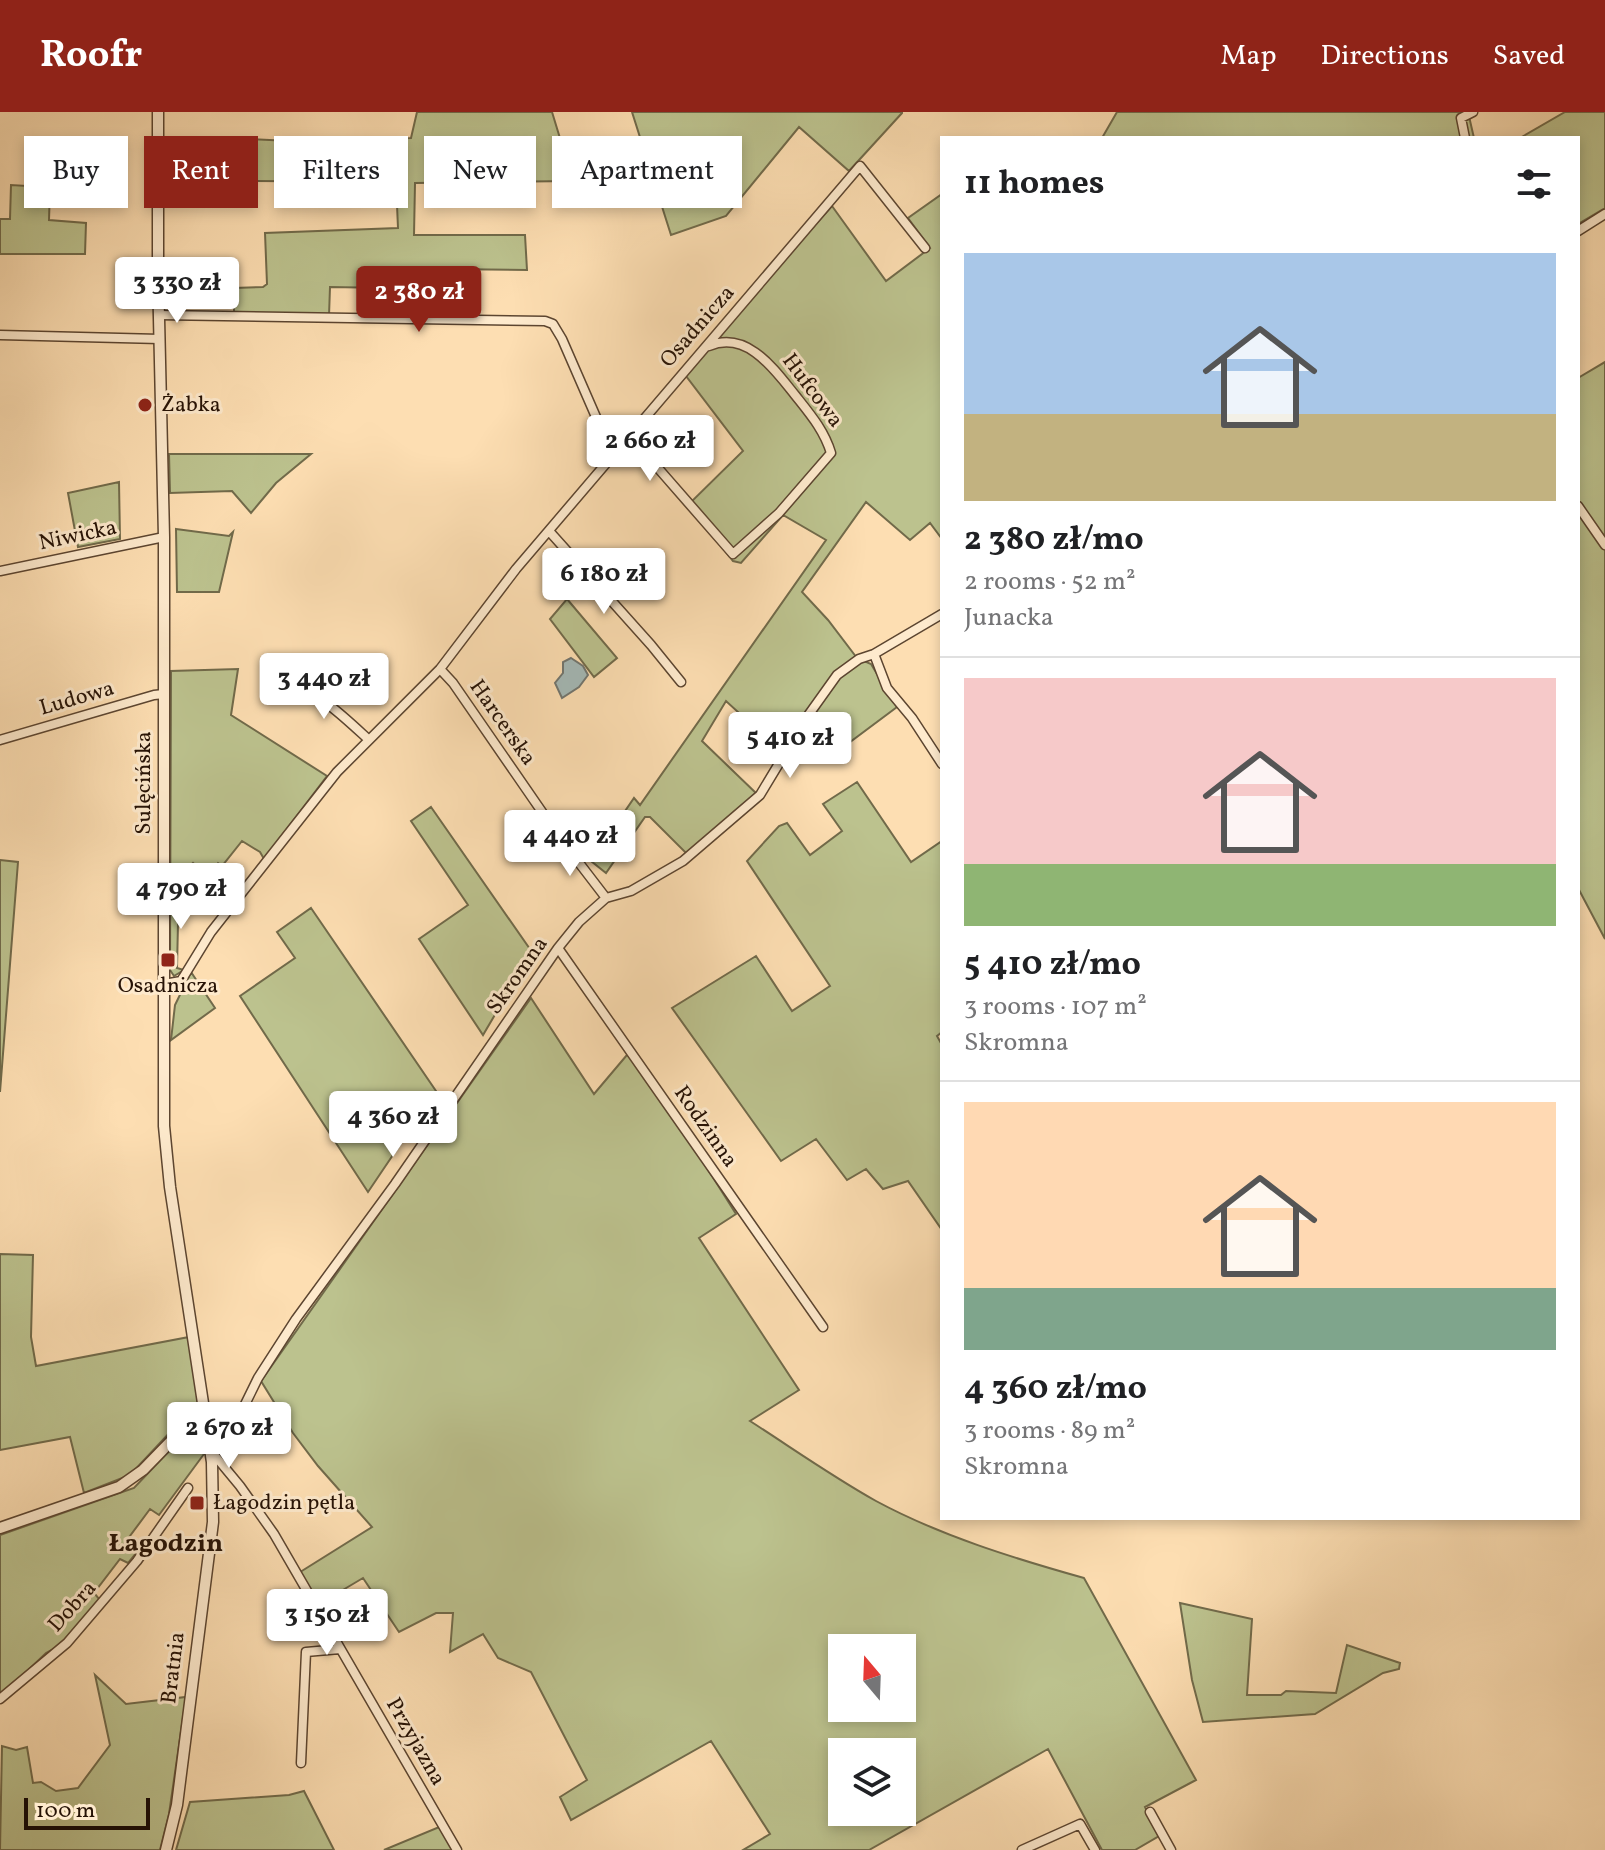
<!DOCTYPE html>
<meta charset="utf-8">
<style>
:root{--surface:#fff;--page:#f2f2f2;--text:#202124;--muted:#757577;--line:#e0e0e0;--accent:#8f2418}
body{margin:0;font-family:Vollkorn,serif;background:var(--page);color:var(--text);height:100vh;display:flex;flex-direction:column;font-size:30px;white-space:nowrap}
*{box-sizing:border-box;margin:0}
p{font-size:26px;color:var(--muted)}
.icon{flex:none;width:44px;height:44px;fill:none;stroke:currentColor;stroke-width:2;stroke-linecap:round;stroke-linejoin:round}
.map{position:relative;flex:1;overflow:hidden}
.sheet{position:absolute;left:940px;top:24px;width:640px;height:1384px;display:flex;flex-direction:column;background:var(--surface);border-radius:0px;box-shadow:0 4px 12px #0003}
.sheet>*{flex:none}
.hud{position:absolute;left:24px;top:24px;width:760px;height:72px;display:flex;gap:16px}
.needle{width:52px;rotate:341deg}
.tools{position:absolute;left:828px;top:1522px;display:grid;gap:16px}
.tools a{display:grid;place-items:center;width:88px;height:88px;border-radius:0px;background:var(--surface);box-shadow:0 4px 12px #0003;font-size:40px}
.scale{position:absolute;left:24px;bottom:20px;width:126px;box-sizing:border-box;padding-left:8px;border:4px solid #261205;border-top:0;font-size:22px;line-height:28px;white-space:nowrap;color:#261205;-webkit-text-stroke:6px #feeacd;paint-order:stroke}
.price{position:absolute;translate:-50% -68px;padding:0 18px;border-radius:8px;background:#fff;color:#222;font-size:26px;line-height:52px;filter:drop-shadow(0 2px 4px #0008)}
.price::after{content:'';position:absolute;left:50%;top:48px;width:24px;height:18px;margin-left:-12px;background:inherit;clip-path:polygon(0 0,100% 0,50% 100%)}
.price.current{background:var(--accent);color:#fff}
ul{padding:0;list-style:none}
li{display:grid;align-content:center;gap:16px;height:424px;padding:0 24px}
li+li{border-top:2px solid var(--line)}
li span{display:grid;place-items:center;height:248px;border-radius:0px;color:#555}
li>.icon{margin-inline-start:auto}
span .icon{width:144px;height:144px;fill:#fffc;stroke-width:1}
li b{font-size:34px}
h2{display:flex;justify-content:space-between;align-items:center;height:96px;padding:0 24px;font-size:34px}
.chip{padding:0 28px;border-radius:0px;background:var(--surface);box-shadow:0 4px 12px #0003;font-size:28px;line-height:72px}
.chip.current{background:var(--accent);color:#fff}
header{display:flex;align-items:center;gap:48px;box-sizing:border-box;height:112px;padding:0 40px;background:var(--accent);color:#fff}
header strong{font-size:38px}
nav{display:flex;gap:44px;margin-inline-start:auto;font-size:28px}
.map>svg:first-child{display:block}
.green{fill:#bcc28e;stroke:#716a4a;stroke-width:2;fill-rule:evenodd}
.water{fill:#a4b9b7;stroke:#727670;stroke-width:2}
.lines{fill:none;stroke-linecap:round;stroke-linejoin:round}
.minor-casing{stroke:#5c4530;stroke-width:11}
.tertiary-casing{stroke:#5c4530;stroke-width:13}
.minor{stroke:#feeacd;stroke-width:8}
.tertiary{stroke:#feeacd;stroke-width:10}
.poi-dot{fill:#8f2418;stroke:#feeacd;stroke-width:3}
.labels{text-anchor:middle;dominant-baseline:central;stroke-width:6;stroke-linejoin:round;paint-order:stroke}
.street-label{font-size:22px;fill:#261205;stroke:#feeacd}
.poi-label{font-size:22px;fill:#261205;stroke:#feeacd;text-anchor:start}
.quarter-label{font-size:26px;font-weight:bold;fill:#261205;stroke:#feeacd}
</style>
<header>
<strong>Roofr</strong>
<nav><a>Map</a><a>Directions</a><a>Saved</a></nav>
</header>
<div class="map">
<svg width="1605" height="1738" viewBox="0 0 1605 1738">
<rect width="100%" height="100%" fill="#fddeb2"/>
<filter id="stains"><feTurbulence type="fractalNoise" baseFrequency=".0025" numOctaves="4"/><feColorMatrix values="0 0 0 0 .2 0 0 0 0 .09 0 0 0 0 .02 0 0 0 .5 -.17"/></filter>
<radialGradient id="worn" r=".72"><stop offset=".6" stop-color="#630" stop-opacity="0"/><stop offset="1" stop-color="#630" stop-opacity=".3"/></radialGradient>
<path class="green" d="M417 0H552L573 69 415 71 414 123H525L527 158 443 157 437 164 403 163 389 176 330 175 329 204 234 200V176L263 175 267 172 265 121 398 116 396 70 234 69V42L248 41 247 27 311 30 411 26Z
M632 0H902V1L849 59 799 15 726 104 671 123Z
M1117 0H1468L1474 26H1102Z
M1565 0H1605V96L1578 112V26H1520Z
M43 40 84 42 83 75 50 76 49 108 86 111 85 142H0V107H10L11 73 44 75Z
M942 82V427L930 411 910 428 866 390 802 480 828 508 857 546 871 552 897 595 834 642 810 605 785 643 726 589 702 629 759 684 689 744 650 705H645L606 761 591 749 634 686 640 693 826 428 783 403 741 451 733 449 689 392 743 339 683 260 832 94 886 169 930 136 908 106Z
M1605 250V827L1578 776V266Z
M169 342H311L276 371 251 401 232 379 170 381Z
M119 370 120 427 78 435 68 381Z
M176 417 229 424 233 420 219 480H177Z
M567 487 617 546 594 565 550 507Z
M238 557 231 603 327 664 264 747 260 740 242 729 222 754 218 751 207 764 193 751 185 759 191 764 196 758 207 768 204 772 225 794 223 797 179 767 177 856 184 858 174 864 170 858 171 559Z
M857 670 911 750 942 729V920L937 924 942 933V1118L908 1069 883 1077 866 1057 847 1068 816 1027 781 1049 672 896 756 844 792 899 830 874 747 749 779 714 787 711 810 743 842 719 823 692Z
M431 695 532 840 483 923 419 827 468 793 411 709Z
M0 748 18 750 0 980Z
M311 796 436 979 368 1080 240 884 295 846 277 820Z
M191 860 215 896 171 928 175 893Z
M531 886 594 982 632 937 736 1102 699 1126 799 1278 750 1309C792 1336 833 1365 876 1389 941 1424 1013 1446 1084 1466L1196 1668 1145 1695 1159 1724 1135 1738H1102L1048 1637 869 1738H743L770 1722 711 1629 571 1708 560 1685 587 1668 531 1560 498 1546 483 1522 450 1540 453 1501H436L399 1520 363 1466 316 1494 297 1462 372 1415 318 1354 293 1321 261 1269ZM842 1536H902V1596H842ZM842 1640H902V1700H842Z
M0 1142 33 1143 31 1225 36 1254 189 1225 200 1302 173 1317 130 1363 84 1381 70 1325 0 1338Z
M194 1320 204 1342 159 1403 150 1397 124 1432 136 1441 128 1451 120 1447 94 1481 100 1488 59 1534 46 1541 0 1585V1423L134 1376 173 1335Z
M1180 1491 1252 1507 1247 1583H1281L1286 1579 1336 1581 1347 1533 1400 1551 1399 1557 1383 1561 1315 1602 1203 1610 1192 1568Z
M95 1563 126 1592 186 1585 169 1702 160 1738H0L2 1634 16 1638 27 1635 33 1671 41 1670 56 1679 78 1676 110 1633Z
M304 1679 334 1738H176L190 1690 289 1683Z
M444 1713 458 1738H384Z"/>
<path class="water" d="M571 546 583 554 588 563 579 575 562 586 555 571 563 561V550Z"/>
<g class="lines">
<g class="minor-casing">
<path id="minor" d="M1465 26 1461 6 1473 0
M1578 119 1605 102
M159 203 545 209 553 212 562 227 613 344
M0 223 160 227
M630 324 733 442 779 401 831 341C824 318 810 302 795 283 774 257 747 218 709 234
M1578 394 1605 433
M549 419 651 533 681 570
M0 459 164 425
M874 542 887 576 912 606 942 652
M440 557 453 571 560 726 606 786
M276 587 291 572C322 583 345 606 369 628
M0 628 154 583 164 582
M558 836 823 1215
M164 872 181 869 211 820 337 660 440 557 516 457 860 54 925 136
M0 1587 67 1531 137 1449 188 1376
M301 1651 306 1540 340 1537
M1150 1700 1171 1738
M457 1738 274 1422 240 1374 211 1339 230 1323 258 1266 296 1207 395 1072 558 836 579 810 606 786 631 779 683 749 760 683 807 605 837 563 859 547 874 542 942 502
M1022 1738 1080 1712 1095 1738"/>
</g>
<g class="tertiary-casing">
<path id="tertiary" d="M158 0V162L164 425V1014L170 1075 212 1350 213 1410 177 1693 166 1738
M0 1416 119 1375 143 1358 180 1320 196 1310 206 1308"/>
</g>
<use href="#minor" class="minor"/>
<use href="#tertiary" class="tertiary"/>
</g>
<g class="poi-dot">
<circle cx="145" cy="293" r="8"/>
<rect x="160" y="840" width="16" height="16" rx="4"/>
<rect x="189" y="1383" width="16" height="16" rx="4"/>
</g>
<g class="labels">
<g class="street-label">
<text transform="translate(698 215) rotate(-49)">Osadnicza</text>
<text transform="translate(812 279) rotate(53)">Hufcowa</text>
<text transform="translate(78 424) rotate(-12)">Niwicka</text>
<text transform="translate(77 587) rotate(-16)">Ludowa</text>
<text transform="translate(502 611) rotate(55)">Harcerska</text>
<text transform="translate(144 671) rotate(-90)">Sulęcińska</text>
<text transform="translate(518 864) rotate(-55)">Skromna</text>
<text transform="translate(705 1015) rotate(55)">Rodzinna</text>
<text transform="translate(73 1495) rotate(-48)">Dobra</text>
<text transform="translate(174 1556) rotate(-83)">Bratnia</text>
<text transform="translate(415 1630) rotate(60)">Przyjazna</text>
</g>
<g class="poi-label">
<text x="161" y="293">Żabka</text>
<text x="168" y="874" text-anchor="middle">Osadnicza</text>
<text x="213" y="1391">Łagodzin pętla</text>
</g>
<g class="quarter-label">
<text x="166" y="1432">Łagodzin</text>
</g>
</g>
<rect width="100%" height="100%" filter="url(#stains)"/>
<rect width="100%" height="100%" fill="url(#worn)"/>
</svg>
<div class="tools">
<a><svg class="needle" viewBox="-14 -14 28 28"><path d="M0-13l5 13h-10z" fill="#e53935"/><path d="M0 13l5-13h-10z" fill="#757577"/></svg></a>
<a><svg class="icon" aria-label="layers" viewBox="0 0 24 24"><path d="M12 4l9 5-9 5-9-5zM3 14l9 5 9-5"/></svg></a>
</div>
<div class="scale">100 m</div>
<b class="price" style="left:177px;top:213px">3 330 zł</b>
<b class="price current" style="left:419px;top:222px">2 380 zł</b>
<b class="price" style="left:650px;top:371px">2 660 zł</b>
<b class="price" style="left:604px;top:504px">6 180 zł</b>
<b class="price" style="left:324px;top:609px">3 440 zł</b>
<b class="price" style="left:790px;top:668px">5 410 zł</b>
<b class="price" style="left:570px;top:766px">4 440 zł</b>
<b class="price" style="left:181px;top:819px">4 790 zł</b>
<b class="price" style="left:393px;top:1047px">4 360 zł</b>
<b class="price" style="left:229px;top:1358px">2 670 zł</b>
<b class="price" style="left:327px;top:1545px">3 150 zł</b>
<div class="hud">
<a class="chip">Buy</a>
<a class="chip current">Rent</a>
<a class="chip">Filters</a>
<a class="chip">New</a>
<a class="chip">Apartment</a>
</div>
<section class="sheet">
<h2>11 homes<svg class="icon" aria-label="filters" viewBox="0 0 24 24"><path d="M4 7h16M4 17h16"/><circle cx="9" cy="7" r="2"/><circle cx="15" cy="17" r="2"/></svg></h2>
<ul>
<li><span style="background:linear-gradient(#a9c7e8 65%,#c2b280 0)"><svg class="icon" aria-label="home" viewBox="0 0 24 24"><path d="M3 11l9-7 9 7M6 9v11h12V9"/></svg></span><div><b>2 380 zł/mo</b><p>2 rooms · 52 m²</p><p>Junacka</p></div></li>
<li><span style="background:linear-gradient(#f6c9c9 75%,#8fb573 0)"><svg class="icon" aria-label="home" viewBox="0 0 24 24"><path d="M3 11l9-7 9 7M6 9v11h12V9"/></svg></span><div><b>5 410 zł/mo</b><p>3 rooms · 107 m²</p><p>Skromna</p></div></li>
<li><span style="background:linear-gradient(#ffd9b3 75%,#7fa58c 0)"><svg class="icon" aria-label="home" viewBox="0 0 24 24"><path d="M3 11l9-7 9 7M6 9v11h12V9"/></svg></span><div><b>4 360 zł/mo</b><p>3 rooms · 89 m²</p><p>Skromna</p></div></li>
</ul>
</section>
</div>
